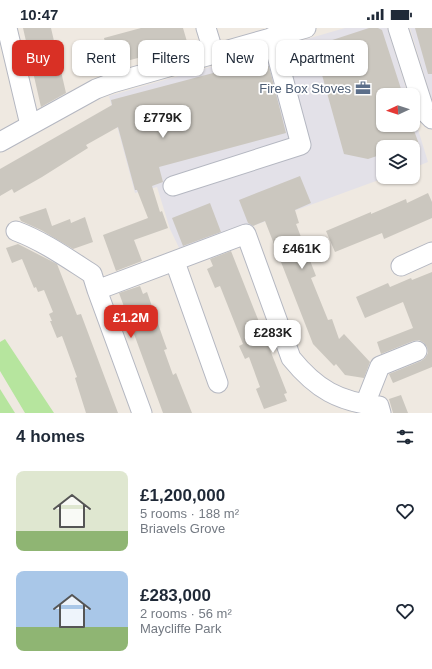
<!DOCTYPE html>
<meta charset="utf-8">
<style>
:root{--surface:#fff;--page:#f2f2f3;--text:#1f2937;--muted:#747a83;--accent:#d93025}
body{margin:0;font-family:Helvetica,sans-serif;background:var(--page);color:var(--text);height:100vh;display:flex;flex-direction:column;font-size:15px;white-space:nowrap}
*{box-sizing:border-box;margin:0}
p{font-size:13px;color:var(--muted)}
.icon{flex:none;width:22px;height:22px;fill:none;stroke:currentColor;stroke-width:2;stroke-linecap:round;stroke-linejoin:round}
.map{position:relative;height:385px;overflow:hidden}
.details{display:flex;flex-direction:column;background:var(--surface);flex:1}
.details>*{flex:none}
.banner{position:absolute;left:12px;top:12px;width:408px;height:36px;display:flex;gap:8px}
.needle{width:26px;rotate:267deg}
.fabs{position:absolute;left:376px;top:60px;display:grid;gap:8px}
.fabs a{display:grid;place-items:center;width:44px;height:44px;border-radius:8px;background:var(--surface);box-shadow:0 1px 3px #0004;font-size:20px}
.price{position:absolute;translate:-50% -34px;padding:0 9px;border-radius:8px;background:#fff;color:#222;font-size:13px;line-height:26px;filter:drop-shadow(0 1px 2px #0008)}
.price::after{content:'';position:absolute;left:50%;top:24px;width:12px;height:9px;margin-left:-6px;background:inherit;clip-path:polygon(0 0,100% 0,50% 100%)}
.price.current{background:var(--accent);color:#fff}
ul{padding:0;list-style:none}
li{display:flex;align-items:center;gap:12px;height:100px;padding:0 16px}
li span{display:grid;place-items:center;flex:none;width:112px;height:80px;border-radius:8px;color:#555}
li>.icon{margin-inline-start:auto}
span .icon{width:48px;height:48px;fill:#fffc;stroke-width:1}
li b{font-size:17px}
h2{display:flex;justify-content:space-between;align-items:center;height:48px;padding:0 16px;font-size:17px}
.tag{padding:0 14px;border-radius:8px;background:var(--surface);box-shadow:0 1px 3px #0004;font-size:14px;line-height:36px}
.tag.current{background:var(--accent);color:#fff}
.status{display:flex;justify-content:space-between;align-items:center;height:28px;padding:0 20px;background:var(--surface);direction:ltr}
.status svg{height:11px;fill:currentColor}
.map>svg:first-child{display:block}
.industrial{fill:#e3e1e8}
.green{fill:#b6e59e}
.building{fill:#cbc7bf}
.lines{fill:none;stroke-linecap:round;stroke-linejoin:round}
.minor-casing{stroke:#b4b7c1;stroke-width:21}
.minor{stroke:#fff;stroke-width:19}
.labels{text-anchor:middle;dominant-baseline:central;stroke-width:3.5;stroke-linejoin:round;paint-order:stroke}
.service-label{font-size:13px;fill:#4e5e75;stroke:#fff;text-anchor:end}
</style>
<div class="status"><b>10:47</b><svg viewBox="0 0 49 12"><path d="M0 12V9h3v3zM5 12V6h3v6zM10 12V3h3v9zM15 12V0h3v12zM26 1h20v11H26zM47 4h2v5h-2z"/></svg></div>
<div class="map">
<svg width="432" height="385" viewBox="0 0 432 385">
<rect width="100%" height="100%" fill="#efe9e1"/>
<path class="industrial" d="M345 0H387L408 67H383V97H413V85L428 134 413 140V119H383V149H387L181 224 170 201 157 159 135 165 109 68Z
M410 0H432V72Z"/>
<path class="green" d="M5 311 54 385H25L0 343V314Z
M0 361 15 385H0Z"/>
<path class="building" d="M23 0H51L66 65 41 79Z
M141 0H183L188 17 111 37 104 10Z
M369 0H378L382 2 403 67H383V97H412L420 119H383V126L368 131 344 126 314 18Z
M415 0H432V46H428Z
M269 38 286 105 159 139 163 154 152 158 160 184 162 183 168 200 134 212 142 233 116 243 103 207 148 190 137 162H135L118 99 86 117 88 120 42 149 14 165 12 161 0 168V141L112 77 111 72 236 39 238 47Z
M300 148 311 175 295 182 299 195 296 196 316 248 311 250 328 292 332 291 339 311 344 306 370 334 364 350 345 347 336 336 334 338 313 316 265 193 253 198 248 195 239 172Z
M428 165 432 174V190L384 211 382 205 335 224 326 203 371 184V186L406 171 407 175Z
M210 175 221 204 183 218 172 190Z
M46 180 52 198 70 191 71 195 85 189 93 214 73 221 41 202 21 193 19 189Z
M18 216 57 236 77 287 81 286 118 385H86L75 350 77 349 62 308 57 310 50 293H52L49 286 53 284 44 262 38 264 36 259 34 260 22 231 12 235 6 220Z
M231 223 287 365 284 366 287 373 264 381 256 361 260 359 249 329 245 331 239 318 243 316 220 258 215 260 207 241 213 238 210 231Z
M432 244V339L393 355 389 346 421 333 425 330 428 325 427 319 424 315 419 312 413 313 381 326 377 314 413 300 403 274 365 290 356 269 388 255 390 259 411 250 412 252Z
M140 258 143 266 147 264 163 310 167 321 164 322 173 347 176 345 192 385H163L119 265Z
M401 367 408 385H393L389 371Z"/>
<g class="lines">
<g class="minor-casing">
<path id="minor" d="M7 0 30 97
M206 0 214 26
M398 0 425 84 432 91
M0 114 96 61 112 55 306 0
M173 158 301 117 272 9
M16 203C43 213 67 230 92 246L97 262 142 385
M175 234 218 355
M401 238 432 224
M97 262 246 206 291 330C316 361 339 374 379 378L381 385
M365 376 380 338 417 323"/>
</g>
<use href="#minor" class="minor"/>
</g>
<defs>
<g id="office-bare" transform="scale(1.2)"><path d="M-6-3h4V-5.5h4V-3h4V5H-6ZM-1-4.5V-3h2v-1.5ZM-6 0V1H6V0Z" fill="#5c6f8a" stroke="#fff" stroke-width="2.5" paint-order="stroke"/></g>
</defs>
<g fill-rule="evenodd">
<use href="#office-bare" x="363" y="60"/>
</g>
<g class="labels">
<g class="service-label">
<text x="351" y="60">Fire Box Stoves</text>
</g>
</g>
</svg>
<div class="fabs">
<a><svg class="needle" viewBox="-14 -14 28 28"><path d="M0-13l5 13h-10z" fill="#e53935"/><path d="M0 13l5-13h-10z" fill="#747a83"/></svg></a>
<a><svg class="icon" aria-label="layers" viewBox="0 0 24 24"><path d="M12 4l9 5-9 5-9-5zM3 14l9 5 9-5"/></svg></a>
</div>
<b class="price" style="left:163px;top:111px">£779K</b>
<b class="price" style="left:302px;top:242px">£461K</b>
<b class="price current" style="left:131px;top:311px">£1.2M</b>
<b class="price" style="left:273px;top:326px">£283K</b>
<div class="banner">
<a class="tag current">Buy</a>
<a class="tag">Rent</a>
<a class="tag">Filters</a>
<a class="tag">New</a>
<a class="tag">Apartment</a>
</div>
</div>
<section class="details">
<h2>4 homes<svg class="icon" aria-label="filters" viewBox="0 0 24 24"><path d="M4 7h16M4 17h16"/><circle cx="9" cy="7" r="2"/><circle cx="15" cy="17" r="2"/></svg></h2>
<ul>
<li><span style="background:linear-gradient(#dfe7d0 75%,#8fb573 0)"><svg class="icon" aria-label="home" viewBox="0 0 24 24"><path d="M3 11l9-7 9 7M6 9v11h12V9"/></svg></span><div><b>£1,200,000</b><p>5 rooms · 188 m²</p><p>Briavels Grove</p></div><svg class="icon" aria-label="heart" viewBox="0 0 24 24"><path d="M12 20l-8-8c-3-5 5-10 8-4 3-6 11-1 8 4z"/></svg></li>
<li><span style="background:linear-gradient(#a9c7e8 70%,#8fb573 0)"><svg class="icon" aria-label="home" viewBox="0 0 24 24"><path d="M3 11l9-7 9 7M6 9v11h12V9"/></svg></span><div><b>£283,000</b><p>2 rooms · 56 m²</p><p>Maycliffe Park</p></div><svg class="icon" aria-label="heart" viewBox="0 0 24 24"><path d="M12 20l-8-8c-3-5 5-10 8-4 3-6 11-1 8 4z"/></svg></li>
</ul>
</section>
